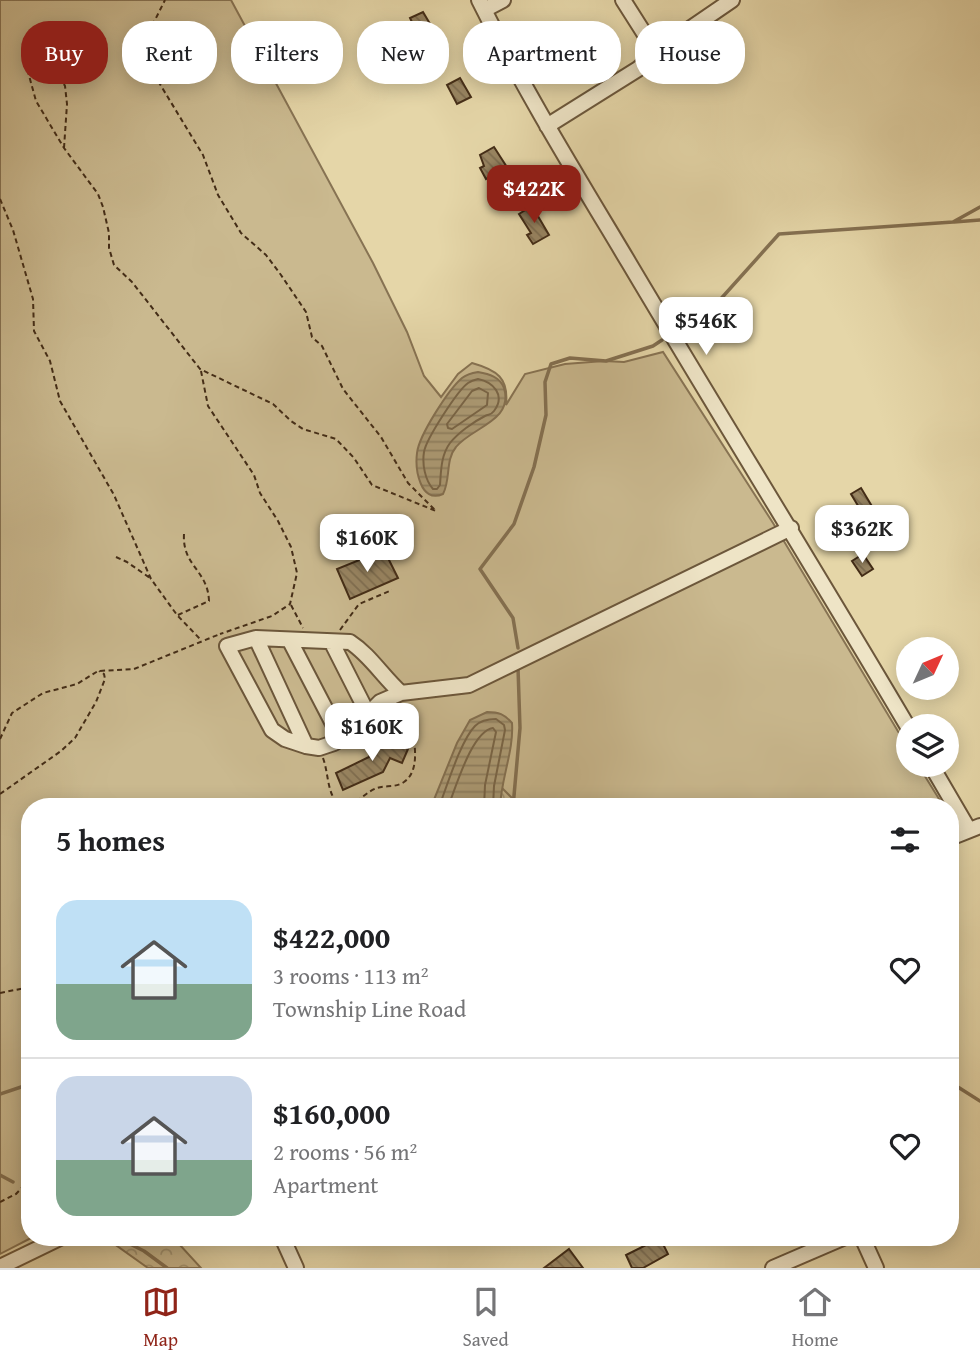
<!DOCTYPE html>
<meta charset="utf-8">
<style>
:root{--surface:#fff;--page:#f2f2f2;--text:#202124;--muted:#757577;--line:#e0e0e0;--accent:#8f2418}
body{margin:0;font-family:"Gentium Book Plus",serif;background:var(--page);color:var(--text);height:100vh;display:flex;flex-direction:column;font-size:26px;white-space:nowrap}
*{box-sizing:border-box;margin:0}
p{font-size:23px;color:var(--muted)}
.icon{flex:none;width:38px;height:38px;fill:none;stroke:currentColor;stroke-width:2;stroke-linecap:round;stroke-linejoin:round}
.map{position:relative;flex:1;overflow:hidden}
.side{position:absolute;left:21px;top:798px;width:938px;height:448px;display:flex;flex-direction:column;background:var(--surface);border-radius:28px;box-shadow:0 4px 18px #0003}
.side>*{flex:none}
.top-card{position:absolute;left:21px;top:21px;width:938px;height:63px;display:flex;gap:14px}
.needle{width:46px;rotate:46deg}
.controls{position:absolute;left:896px;top:637px;display:grid;gap:14px}
.controls a{display:grid;place-items:center;width:63px;height:63px;border-radius:50%;background:var(--surface);box-shadow:0 4px 18px #0003;font-size:35px}
.price{position:absolute;translate:-50% -60px;padding:0 16px;border-radius:14px;background:#fff;color:#222;font-size:23px;line-height:46px;filter:drop-shadow(0 2px 4px #0008)}
.price::after{content:'';position:absolute;left:50%;top:42px;width:21px;height:16px;margin-left:-10px;background:inherit;clip-path:polygon(0 0,100% 0,50% 100%)}
.price.on{background:var(--accent);color:#fff}
ul{padding:0;list-style:none}
li{display:flex;align-items:center;gap:21px;height:175px;padding:0 35px}
li+li{border-top:2px solid var(--line)}
li span{display:grid;place-items:center;flex:none;width:196px;height:140px;border-radius:21px;color:#555}
li>.icon{margin-inline-start:auto}
span .icon{width:84px;height:84px;fill:#fffc;stroke-width:1}
li b{font-size:30px}
h2{display:flex;justify-content:space-between;align-items:center;height:84px;padding:0 35px;font-size:30px}
.pill{padding:0 24px;border-radius:28px;background:var(--surface);box-shadow:0 4px 18px #0003;font-size:24px;line-height:63px}
.pill.on{background:var(--accent);color:#fff}
.dock{display:flex;justify-content:space-around;align-items:center;height:98px;border-top:2px solid var(--line);background:var(--surface);font-size:19px;color:var(--muted)}
.dock a{display:grid;justify-items:center;gap:4px}
.dock .on{color:var(--accent)}
.map>svg:first-child{display:block}
.grass{fill:#cab98f;stroke:#877353;stroke-width:2}
.forest{fill:url(#forest-crowns);stroke:#877353;stroke-width:2}
.water{fill:url(#water-rules);stroke:#847051;stroke-width:2}
.lines{fill:none;stroke-linecap:round;stroke-linejoin:round}
.shore{stroke:#796547;stroke-width:2}
.stream{stroke:#847051;stroke-width:3.5}
.building{fill:url(#building-back-hatch);stroke:#442d17;stroke-width:2}
.minor-casing{stroke:#6c573b;stroke-width:18}
.path{stroke:#442d17;stroke-width:2;stroke-dasharray:5 3.5;stroke-linecap:butt}
.minor{stroke:#eee4c6;stroke-width:14}
</style>
<div class="map">
<svg width="980" height="1268" viewBox="0 0 980 1268">
<defs>
<pattern id="forest-crowns" width="20" height="18" patternUnits="userSpaceOnUse" patternTransform="scale(1.75)"><rect width="20" height="18" fill="#cab98f"/><path d="M2 6a3 3 0 1 1 6 0M12 15a3 3 0 1 1 6 0" fill="none" stroke="#a69774"/></pattern>
<pattern id="water-rules" width="6" height="5" patternUnits="userSpaceOnUse" patternTransform="scale(1.75)"><rect width="6" height="5" fill="#ae9d77"/><path d="M0 2.5h6" fill="none" stroke="#8f8061"/></pattern>
<pattern id="building-back-hatch" width="6" height="6" patternUnits="userSpaceOnUse" patternTransform="scale(1.75)"><rect width="6" height="6" fill="#988562"/><path d="M-1 5l2 2M0 0l6 6M5-1l2 2" fill="none" stroke="#7e6d50"/></pattern>
</defs>
<rect width="100%" height="100%" fill="#e5d6a8"/>
<filter id="stains"><feTurbulence type="fractalNoise" baseFrequency=".00286" numOctaves="4"/><feColorMatrix values="0 0 0 0 .2 0 0 0 0 .09 0 0 0 0 .02 0 0 0 .5 -.17"/></filter>
<radialGradient id="worn" r=".72"><stop offset=".6" stop-color="#630" stop-opacity="0"/><stop offset="1" stop-color="#630" stop-opacity=".3"/></radialGradient>
<path class="grass" d="M0 0H231L373 263 407 332 424 376 441 397 458 374 472 363C497 370 509 378 506 405L525 374 565 364 604 361 624 362 663 352 773 523 908 748V765H918L944 807H30V1237H33L0 1254Z"/>
<path class="forest" d="M501 787 521 807H500Z
M124 1237H181L179 1244 201 1268H148L113 1243Z"/>
<path class="water" d="M478 372C489 374 500 377 504 388 514 421 472 427 456 447 445 460 451 479 443 494 420 504 415 469 417 453 419 435 449 389 462 378 467 374 472 373 478 372Z
M487 712C499 712 504 714 512 723 514 750 501 779 500 807H431L457 743 470 720Z"/>
<g class="lines">
<path class="shore" d="M478 379C493 382 506 395 494 411 491 415 490 414 485 416 473 422 458 433 450 443 441 455 441 471 440 485L437 489H433C425 480 422 464 424 452 426 439 458 390 468 383 471 381 474 380 478 379Z
M479 388 488 393 487 405 452 429 448 428 447 424 472 391Z
M439 807C447 786 461 740 475 726 481 720 489 719 496 719L504 725 505 730 494 786 493 807
M448 807C456 787 472 731 493 728L496 732 485 785 484 807"/>
<path class="stream" d="M954 222 980 220
M683 331 718 302 779 234 953 222 980 207
M518 648 513 618 480 569 514 524 534 467 546 415 545 382 551 364 570 358 606 361 653 346 662 340
M513 807 520 728 518 668
M950 1082 980 1101
M0 1094 30 1084
M0 1175 13 1182
M26 1187 30 1188
M116 1237 144 1251 167 1268"/>
</g>
<path class="building" d="M423 12 439 39 427 45 424 40 421 41 410 18Z
M460 78 471 97 457 104 447 85Z
M494 147 512 175 500 182 495 173 486 179 480 168 484 166 480 155Z
M532 206 549 235 533 244 527 235 531 233 519 214Z
M861 488 879 518 869 524 851 494Z
M384 550 398 578 350 599 337 569Z
M863 554 873 569 862 576 852 561Z
M378 736 408 749 402 763 390 758 383 772 343 790 336 773 369 757Z
M660 1238 668 1254 643 1268H632L626 1255Z
M569 1249 583 1268H544Z"/>
<g class="lines">
<g class="minor-casing">
<path id="minor" d="M479 0C524 90 577 176 629 263 721 418 816 571 908 727
M484 10 503 0
M656 52 732 0
M547 126 638 69 656 52 623 0
M256 638 306 746
M290 641 341 739
M332 643 368 714
M401 693C383 677 370 655 350 642L256 638 227 646 272 730 285 739 306 746 319 748 334 743 348 734 380 702 401 693 469 685 791 528
M931 765 969 830
M950 838 980 826
M282 1237 296 1268
M862 1237 876 1268
M0 1267 62 1237
M773 1268 845 1237"/>
</g>
<path class="path" d="M64 148 67 104 65 86 49 56 22 50 36 101 64 148 98 194 103 207 109 233V248L114 265 132 282 200 369 273 404 291 421 303 429 336 439 354 458 372 485 436 511 408 483 381 437 343 389 322 346 312 337 306 312 281 275 266 255 241 233 218 195 203 155 158 81 148 68 142 58 144 42 165 0
M0 199 13 230 33 299 34 331 50 361 60 401 114 495 151 579 177 615 201 640
M201 371 208 406 254 475 260 493 278 521 291 547 297 573 290 604 272 616 220 634
M116 557 127 562 150 578
M291 605 303 628
M178 615 209 601C208 570 182 566 184 534
M340 630 359 604 392 590
M0 739 12 713 43 693 77 684 98 671 134 669 220 634
M323 758C328 772 327 786 334 799
M0 794 61 751 75 738 96 702 105 679 104 674 99 671
M350 807C358 801 368 791 377 788 386 785 395 788 404 782 425 768 411 723 404 704
M0 993 30 987
M0 1202 16 1194 30 1179"/>
<use href="#minor" class="minor"/>
</g>
<rect width="100%" height="100%" filter="url(#stains)"/>
<rect width="100%" height="100%" fill="url(#worn)"/>
</svg>
<div class="controls">
<a><svg class="needle" viewBox="-14 -14 28 28"><path d="M0-13l5 13h-10z" fill="#e53935"/><path d="M0 13l5-13h-10z" fill="#757577"/></svg></a>
<a><svg class="icon" aria-label="layers" viewBox="0 0 24 24"><path d="M12 4l9 5-9 5-9-5zM3 14l9 5 9-5"/></svg></a>
</div>
<b class="price on" style="left:534px;top:225px">$422K</b>
<b class="price" style="left:706px;top:357px">$546K</b>
<b class="price" style="left:862px;top:565px">$362K</b>
<b class="price" style="left:367px;top:574px">$160K</b>
<b class="price" style="left:372px;top:763px">$160K</b>
<div class="top-card">
<a class="pill on">Buy</a>
<a class="pill">Rent</a>
<a class="pill">Filters</a>
<a class="pill">New</a>
<a class="pill">Apartment</a>
<a class="pill">House</a>
</div>
<section class="side">
<h2>5 homes<svg class="icon" aria-label="filters" viewBox="0 0 24 24"><path d="M4 7h16M4 17h16"/><circle cx="9" cy="7" r="2"/><circle cx="15" cy="17" r="2"/></svg></h2>
<ul>
<li><span style="background:linear-gradient(#bfe0f5 60%,#7fa58c 0)"><svg class="icon" aria-label="home" viewBox="0 0 24 24"><path d="M3 11l9-7 9 7M6 9v11h12V9"/></svg></span><div><b>$422,000</b><p>3 rooms · 113 m²</p><p>Township Line Road</p></div><svg class="icon" aria-label="heart" viewBox="0 0 24 24"><path d="M12 20l-8-8c-3-5 5-10 8-4 3-6 11-1 8 4z"/></svg></li>
<li><span style="background:linear-gradient(#c9d6e8 60%,#7fa58c 0)"><svg class="icon" aria-label="home" viewBox="0 0 24 24"><path d="M3 11l9-7 9 7M6 9v11h12V9"/></svg></span><div><b>$160,000</b><p>2 rooms · 56 m²</p><p>Apartment</p></div><svg class="icon" aria-label="heart" viewBox="0 0 24 24"><path d="M12 20l-8-8c-3-5 5-10 8-4 3-6 11-1 8 4z"/></svg></li>
</ul>
</section>
</div>
<nav class="dock">
<a class="on"><svg class="icon" aria-label="map" viewBox="0 0 24 24"><path d="M3 6l6-2 6 2 6-2v14l-6 2-6-2-6 2zM9 4v14M15 6v14"/></svg>Map</a>
<a><svg class="icon" aria-label="saved" viewBox="0 0 24 24"><path d="M7 4h10v16l-5-4-5 4z"/></svg>Saved</a>
<a><svg class="icon" aria-label="home" viewBox="0 0 24 24"><path d="M3 11l9-7 9 7M6 9v11h12V9"/></svg>Home</a>
</nav>
